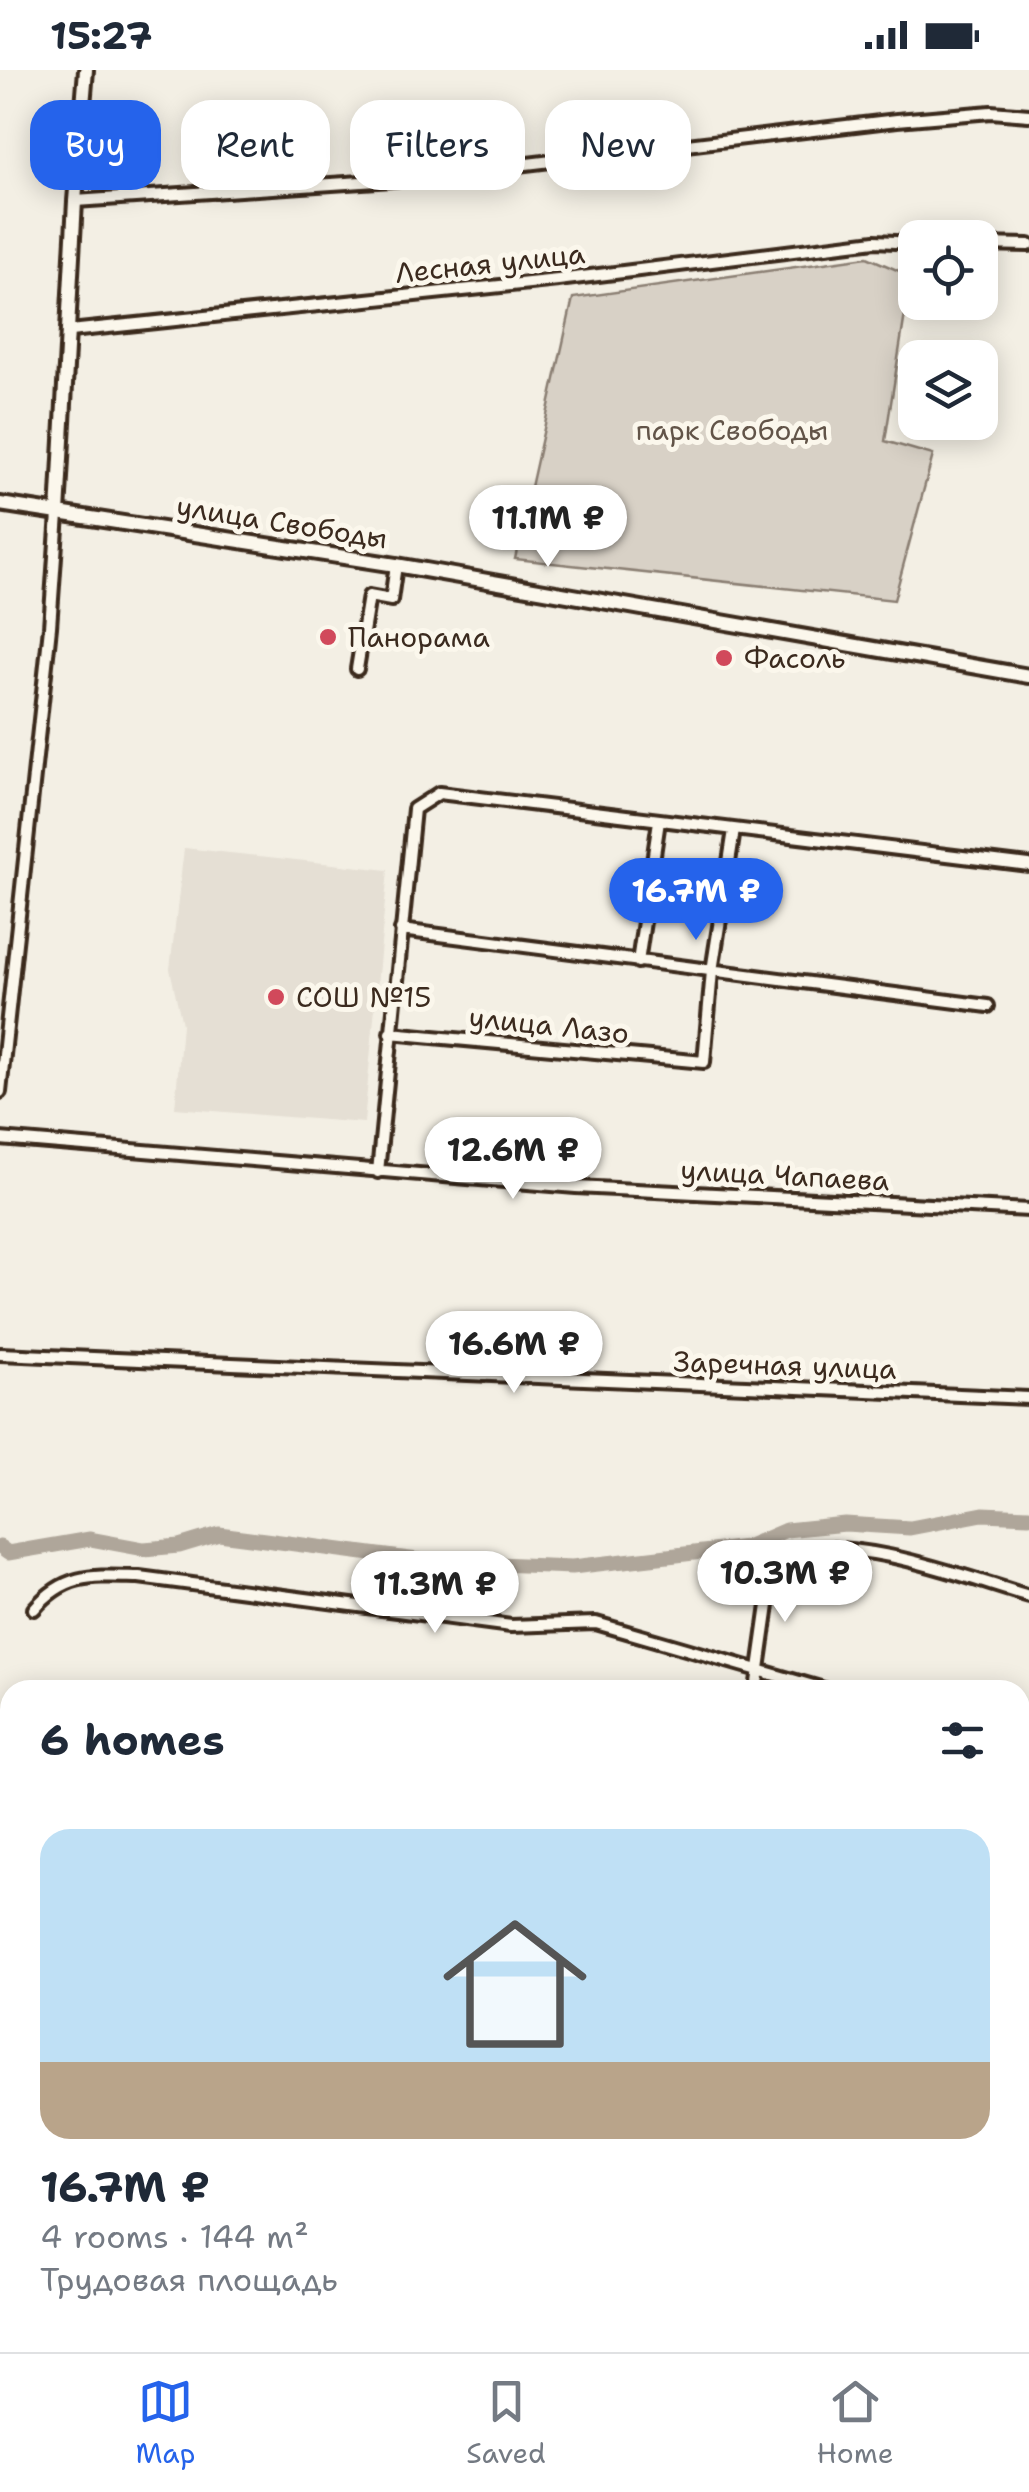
<!DOCTYPE html>
<meta charset="utf-8">
<style>
:root{--surface:#fff;--page:#f2f2f3;--text:#1f2937;--muted:#747a83;--line:#e0e1e3;--accent:#2563eb}
body{margin:0;font-family:"Shantell Sans",sans-serif;background:var(--page);color:var(--text);height:100vh;display:flex;flex-direction:column;font-size:38px;white-space:nowrap}
*{box-sizing:border-box;margin:0}
p{font-size:32px;color:var(--muted)}
.icon{flex:none;width:55px;height:55px;fill:none;stroke:currentColor;stroke-width:2;stroke-linecap:round;stroke-linejoin:round}
.map{position:relative;flex:1;overflow:hidden}
.panel{position:absolute;left:0px;top:1610px;width:1030px;height:672px;display:flex;flex-direction:column;background:var(--surface);border-radius:30px 30px 0 0;box-shadow:0 5px 25px #0003}
.panel>*{flex:none}
.guide{position:absolute;left:30px;top:30px;width:970px;height:90px;display:flex;gap:20px}
.tools{position:absolute;left:898px;top:150px;display:grid;gap:20px}
.tools a{display:grid;place-items:center;width:100px;height:100px;border-radius:20px;background:var(--surface);box-shadow:0 5px 25px #0003;font-size:50px}
.price{position:absolute;translate:-50% -85px;padding:0 22px;border-radius:35px;background:#fff;color:#222;font-size:32px;line-height:65px;filter:drop-shadow(0 2px 5px #0008)}
.price::after{content:'';position:absolute;left:50%;top:60px;width:30px;height:22px;margin-left:-15px;background:inherit;clip-path:polygon(0 0,100% 0,50% 100%)}
.price.active{background:var(--accent);color:#fff}
ul{padding:0;list-style:none}
li{display:grid;align-content:center;gap:20px;height:530px;padding:0 40px}
li+li{border-top:2px solid var(--line)}
li span{display:grid;place-items:center;height:310px;border-radius:30px;color:#555}
li>.icon{margin-inline-start:auto}
span .icon{width:180px;height:180px;fill:#fffc;stroke-width:1}
li b{font-size:42px}
h2{display:flex;justify-content:space-between;align-items:center;height:120px;padding:0 40px;font-size:42px}
.pill{padding:0 35px;border-radius:30px;background:var(--surface);box-shadow:0 5px 25px #0003;font-size:35px;line-height:90px}
.pill.active{background:var(--accent);color:#fff}
.status{display:flex;justify-content:space-between;align-items:center;height:70px;padding:0 50px;background:var(--surface);direction:ltr}
.status svg{height:28px;fill:currentColor}
.dock{display:flex;justify-content:space-around;align-items:center;height:140px;border-top:2px solid var(--line);background:var(--surface);font-size:28px;color:var(--muted)}
.dock a{display:grid;justify-items:center;gap:5px}
.dock .active{color:var(--accent)}
.map>svg:first-child{display:block}
.built{fill:#e5dfd4}
.green{fill:#d8d1c6;stroke:#8a7e72;stroke-width:2.5}
.lines{fill:none;stroke-linecap:round;stroke-linejoin:round}
.river{stroke:#afa69a;stroke-width:15}
.minor-casing{stroke:#3b2a1e;stroke-width:18}
.major-casing{stroke:#3b2a1e;stroke-width:20}
.minor{stroke:#fbf7ec;stroke-width:10}
.major{stroke:#fbf7ec;stroke-width:12}
.poi-dot{fill:#d1495b;stroke:#fbf7ec;stroke-width:4}
.labels{text-anchor:middle;dominant-baseline:central;stroke-width:10;stroke-linejoin:round;paint-order:stroke}
.street-label{font-size:28px;fill:#3b2a1e;stroke:#fbf7ec}
.park-label{font-size:28px;fill:#625448;stroke:#fbf7ec}
.poi-label{font-size:28px;fill:#3b2a1e;stroke:#fbf7ec;text-anchor:start}
</style>
<div class="status"><b>15:27</b><svg viewBox="0 0 49 12"><path d="M0 12V9h3v3zM5 12V6h3v6zM10 12V3h3v9zM15 12V0h3v12zM26 1h20v11H26zM47 4h2v5h-2z"/></svg></div>
<div class="map">
<svg width="1029" height="2282" viewBox="0 0 1029 2282">
<rect width="100%" height="100%" fill="#f3efe4"/>
<filter id="ink" filterUnits="userSpaceOnUse"><feTurbulence type="fractalNoise" baseFrequency=".01" numOctaves="2"/><feDisplacementMap in="SourceGraphic" scale="20" xChannelSelector="R" yChannelSelector="G"/><feConvolveMatrix kernelMatrix="1 2 1 2 8 2 1 2 1" color-interpolation-filters="sRGB"/></filter>
<g filter="url(#ink)">
<path class="built" d="M184 778 388 800 364 1053 175 1038 182 954 170 899Z"/>
<path class="green" d="M867 187 911 206 885 371 933 385 894 530 515 489 573 228Z"/>
<g class="lines">
<path class="river" d="M0 1477 8 1483 90 1469 144 1479 179 1476 219 1464 425 1491 572 1497 746 1477 786 1460 845 1454 910 1458 983 1444 1029 1446"/>
<g class="minor-casing">
<path id="minor" d="M75 131 392 110 897 50 991 42 1029 45
M980 174 1029 175
M70 261 558 210 875 171 915 173
M357 599 369 526 391 530 396 495
M401 860 988 936
M638 892 659 751
M390 963 704 992 712 901 734 760
M0 1022 50 557 58 444
M0 1069 576 1117 1029 1140
M378 1102 414 739 439 723 1029 795
M0 1284 1029 1328
M34 1539C66 1502 94 1506 139 1507L511 1556 596 1553 827 1620
M756 1620 773 1500 788 1480C869 1470 952 1503 1029 1526
M1020 1676 1029 1679
M0 1744 4 1693
M1020 1904 1029 1906
M0 2021 10 1952
M1020 2051 1029 2053
M0 2092 10 2095
M1020 2204 1029 2206
M742 2272 781 2282
M0 2278 8 2282
M593 2282 595 2272"/>
</g>
<g class="major-casing">
<path id="major" d="M0 434 396 495 1029 606
M58 444 75 131 86 0"/>
</g>
<use href="#minor" class="minor"/>
<use href="#major" class="major"/>
</g>
</g>
<g class="poi-dot">
<circle cx="328" cy="567" r="10"/>
<circle cx="724" cy="588" r="10"/>
<circle cx="276" cy="927" r="10"/>
</g>
<g class="labels">
<g class="street-label">
<text transform="translate(490 193) rotate(-6)">Лесная улица</text>
<text transform="translate(282 452) rotate(9)">улица Свободы</text>
<text transform="translate(549 955) rotate(6)">улица Лазо</text>
<text transform="translate(785 1105) rotate(3)">улица Чапаева</text>
<text transform="translate(785 1295) rotate(2)">Заречная улица</text>
</g>
<g class="park-label">
<text x="732" y="360">парк Свободы</text>
</g>
<g class="poi-label">
<text x="348" y="567">Панорама</text>
<text x="744" y="588">Фасоль</text>
<text x="296" y="927">СОШ №15</text>
</g>
</g>
</svg>
<div class="tools">
<a><svg class="icon" aria-label="locate" viewBox="0 0 24 24"><circle cx="12" cy="12" r="6"/><path d="M12 2v4M12 18v4M2 12h4M18 12h4"/></svg></a>
<a><svg class="icon" aria-label="layers" viewBox="0 0 24 24"><path d="M12 4l9 5-9 5-9-5zM3 14l9 5 9-5"/></svg></a>
</div>
<b class="price" style="left:548px;top:500px">11.1M ₽</b>
<b class="price active" style="left:696px;top:873px">16.7M ₽</b>
<b class="price" style="left:513px;top:1132px">12.6M ₽</b>
<b class="price" style="left:514px;top:1326px">16.6M ₽</b>
<b class="price" style="left:785px;top:1555px">10.3M ₽</b>
<b class="price" style="left:435px;top:1566px">11.3M ₽</b>
<div class="guide">
<a class="pill active">Buy</a>
<a class="pill">Rent</a>
<a class="pill">Filters</a>
<a class="pill">New</a>
</div>
<section class="panel">
<h2>6 homes<svg class="icon" aria-label="filters" viewBox="0 0 24 24"><path d="M4 7h16M4 17h16"/><circle cx="9" cy="7" r="2"/><circle cx="15" cy="17" r="2"/></svg></h2>
<ul>
<li><span style="background:linear-gradient(#bfe0f5 75%,#b9a48a 0)"><svg class="icon" aria-label="home" viewBox="0 0 24 24"><path d="M3 11l9-7 9 7M6 9v11h12V9"/></svg></span><div><b>16.7M ₽</b><p>4 rooms · 144 m²</p><p>Трудовая площадь</p></div></li>
</ul>
</section>
</div>
<nav class="dock">
<a class="active"><svg class="icon" aria-label="map" viewBox="0 0 24 24"><path d="M3 6l6-2 6 2 6-2v14l-6 2-6-2-6 2zM9 4v14M15 6v14"/></svg>Map</a>
<a><svg class="icon" aria-label="saved" viewBox="0 0 24 24"><path d="M7 4h10v16l-5-4-5 4z"/></svg>Saved</a>
<a><svg class="icon" aria-label="home" viewBox="0 0 24 24"><path d="M3 11l9-7 9 7M6 9v11h12V9"/></svg>Home</a>
</nav>
